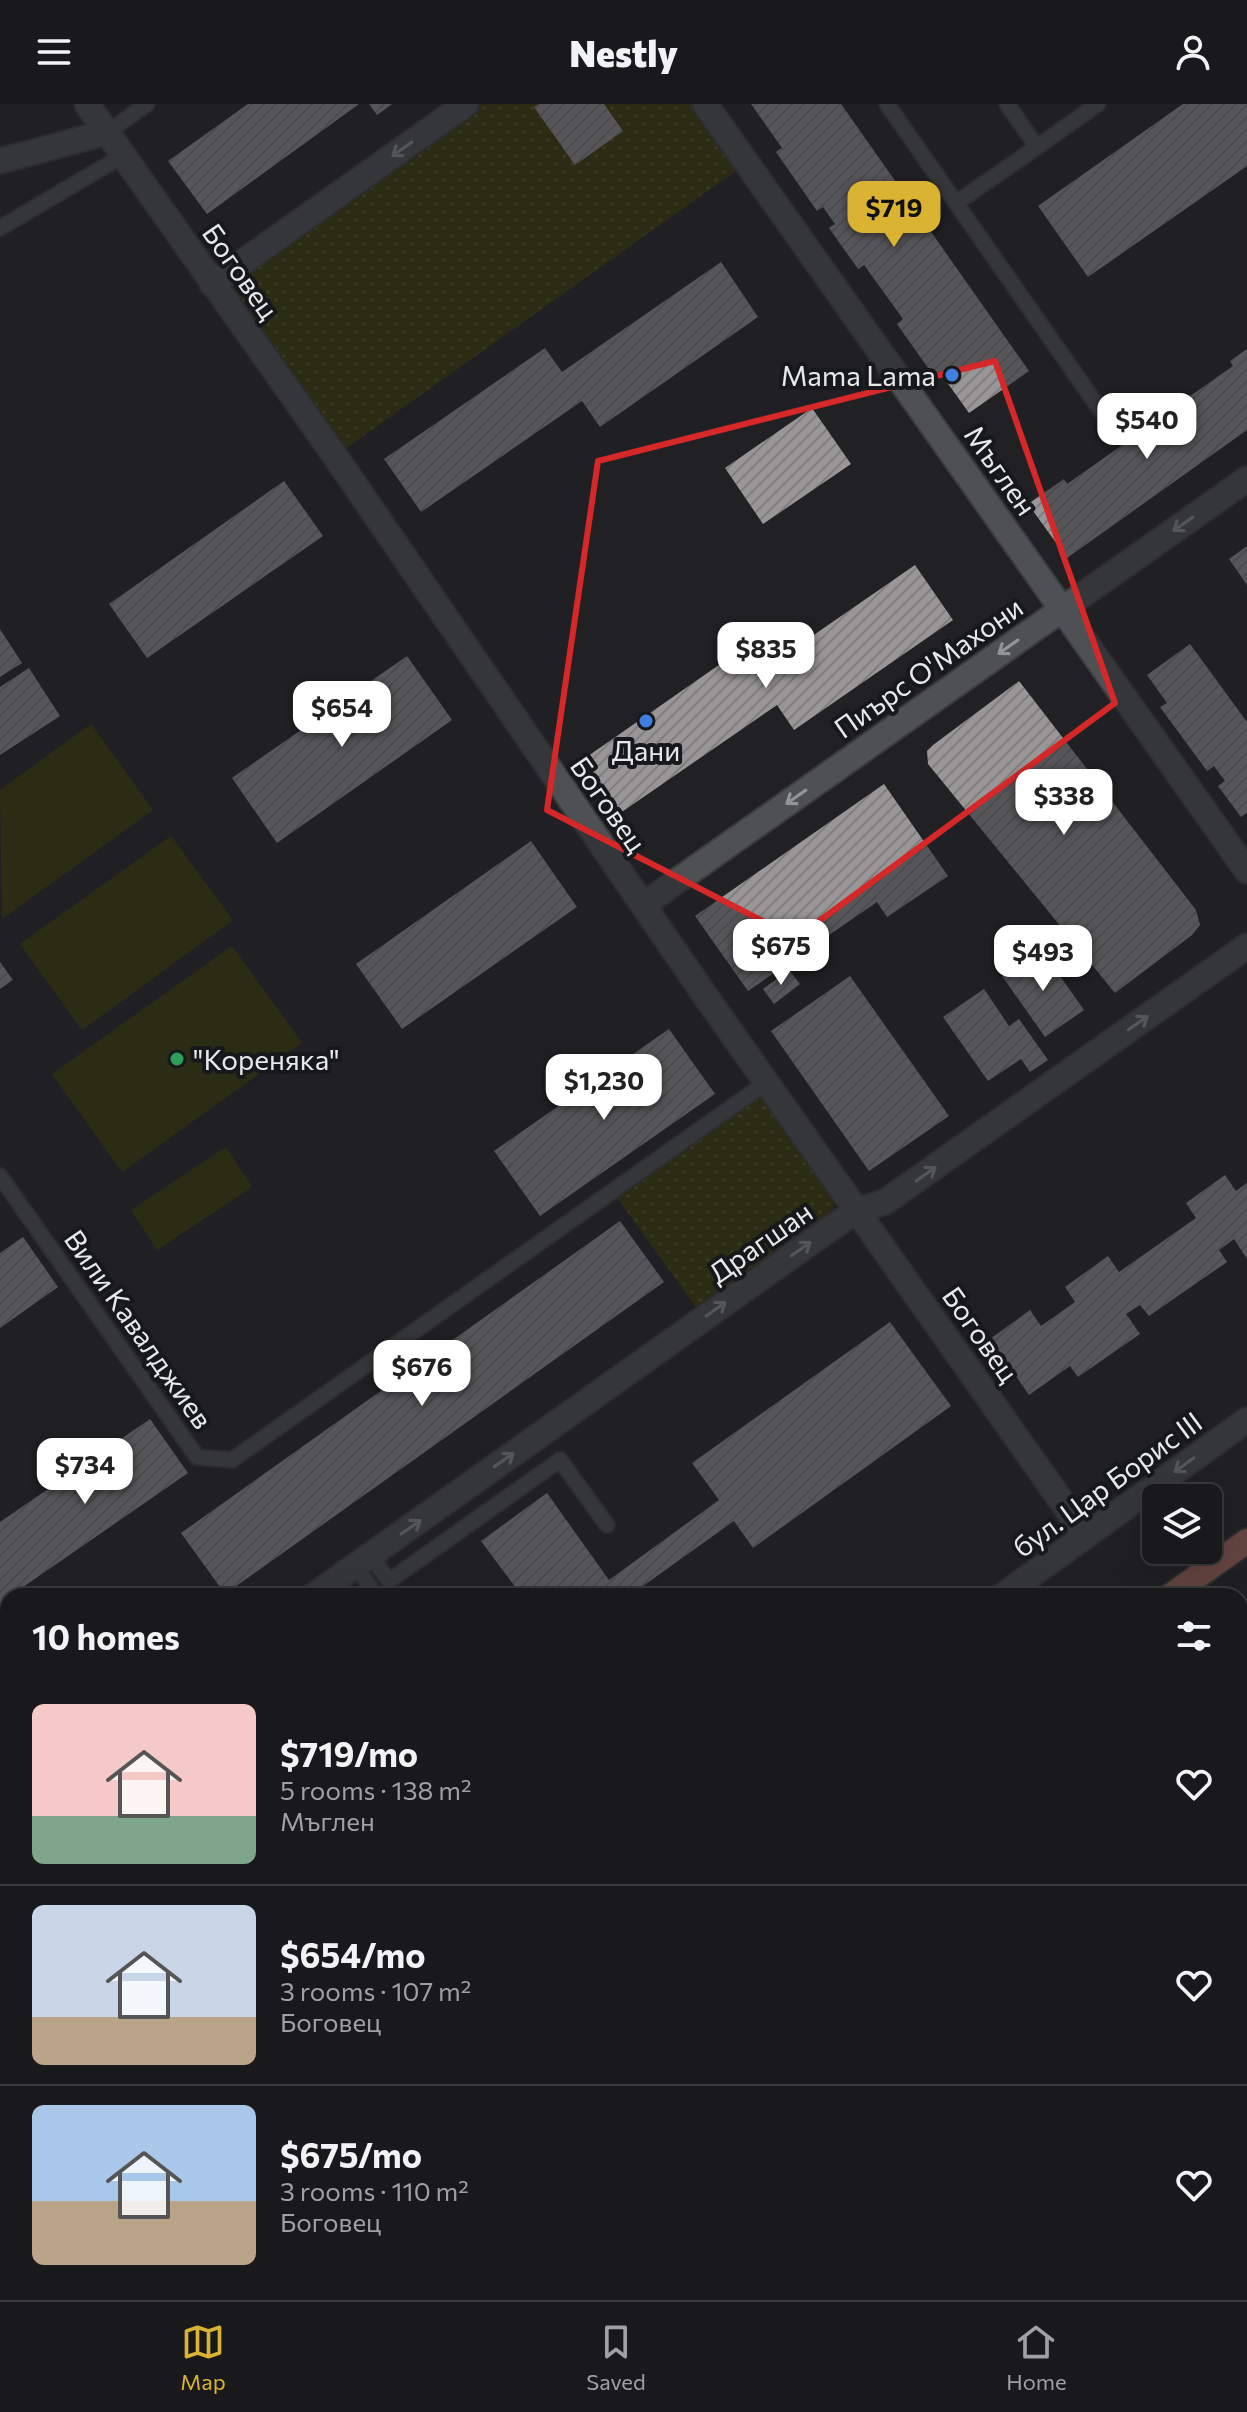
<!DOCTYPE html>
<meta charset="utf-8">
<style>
:root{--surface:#19191b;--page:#222224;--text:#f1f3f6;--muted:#9fa0a3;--line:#37383a;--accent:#dab333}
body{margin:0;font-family:Commissioner,sans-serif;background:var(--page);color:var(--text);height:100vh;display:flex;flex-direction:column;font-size:30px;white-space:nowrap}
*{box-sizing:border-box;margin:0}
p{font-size:26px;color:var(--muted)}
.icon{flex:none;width:44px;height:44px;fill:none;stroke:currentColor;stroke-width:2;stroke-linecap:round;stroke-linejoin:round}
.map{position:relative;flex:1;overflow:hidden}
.panel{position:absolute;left:0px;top:1484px;width:1248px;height:712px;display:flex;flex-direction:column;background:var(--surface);border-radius:24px 24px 0 0;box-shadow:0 8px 32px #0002,0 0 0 2px var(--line)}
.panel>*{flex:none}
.fabs{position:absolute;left:1142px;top:1380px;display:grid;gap:16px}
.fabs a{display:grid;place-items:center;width:80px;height:80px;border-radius:12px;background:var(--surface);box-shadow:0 8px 32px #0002,0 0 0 2px var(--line);font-size:40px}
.price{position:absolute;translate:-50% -68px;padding:0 18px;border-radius:16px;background:#fff;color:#222;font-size:26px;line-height:52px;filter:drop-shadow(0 2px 4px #0008)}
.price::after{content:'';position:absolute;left:50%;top:48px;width:24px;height:18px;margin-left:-12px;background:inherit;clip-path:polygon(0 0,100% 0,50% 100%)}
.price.on{background:var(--accent);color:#111}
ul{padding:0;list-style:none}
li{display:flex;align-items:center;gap:24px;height:200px;padding:0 32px}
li+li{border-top:2px solid var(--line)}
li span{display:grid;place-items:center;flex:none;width:224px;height:160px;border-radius:12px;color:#555}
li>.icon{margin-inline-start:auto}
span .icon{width:96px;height:96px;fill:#fffc;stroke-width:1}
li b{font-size:34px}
h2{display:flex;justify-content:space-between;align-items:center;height:96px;padding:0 32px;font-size:34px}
header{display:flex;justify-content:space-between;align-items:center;height:104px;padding:0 32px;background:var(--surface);font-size:36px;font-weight:800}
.dock{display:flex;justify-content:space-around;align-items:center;height:112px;border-top:2px solid var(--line);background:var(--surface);font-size:22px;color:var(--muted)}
.dock a{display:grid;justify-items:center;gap:4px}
.dock .on{color:var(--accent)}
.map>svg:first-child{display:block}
.grass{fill:url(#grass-dots)}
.garden{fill:#393b02}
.building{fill:url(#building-hatch)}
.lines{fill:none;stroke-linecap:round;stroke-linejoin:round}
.service-casing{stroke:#3b3c3e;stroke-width:18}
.minor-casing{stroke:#3b3c3e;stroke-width:28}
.primary-casing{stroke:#3b3c3e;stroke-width:28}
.service{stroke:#4f5053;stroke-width:14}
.minor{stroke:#4f5053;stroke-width:24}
.primary{stroke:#b46f62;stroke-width:24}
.tram{stroke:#7e7f81;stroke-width:2}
.oneway{stroke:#939497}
.marked{fill:none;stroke:#d62828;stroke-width:6;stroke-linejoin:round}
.shop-dot{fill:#3f7fe0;stroke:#17181b;stroke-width:3}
.leisure-dot{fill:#2e9e5b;stroke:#17181b;stroke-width:3}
.labels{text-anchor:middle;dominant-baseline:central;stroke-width:8;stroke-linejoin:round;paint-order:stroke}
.street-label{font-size:28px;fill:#e7e8ea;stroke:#17181b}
.poi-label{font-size:28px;fill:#e7e8ea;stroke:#17181b;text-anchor:end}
</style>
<header><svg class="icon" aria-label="menu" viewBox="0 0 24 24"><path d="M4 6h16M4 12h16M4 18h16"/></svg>Nestly<svg class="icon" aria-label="person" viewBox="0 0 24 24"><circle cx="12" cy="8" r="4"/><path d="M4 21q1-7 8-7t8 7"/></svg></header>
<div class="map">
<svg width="1247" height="2196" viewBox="0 0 1247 2196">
<defs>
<pattern id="grass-dots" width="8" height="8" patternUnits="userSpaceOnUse" patternTransform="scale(2)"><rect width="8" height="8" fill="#393b02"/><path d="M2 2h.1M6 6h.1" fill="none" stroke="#565727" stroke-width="1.8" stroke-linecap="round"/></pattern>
<pattern id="building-hatch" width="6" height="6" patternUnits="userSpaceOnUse" patternTransform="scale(2)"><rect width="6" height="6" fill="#999698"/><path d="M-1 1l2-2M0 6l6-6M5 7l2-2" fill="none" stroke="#807e7f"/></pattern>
</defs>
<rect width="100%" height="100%" fill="#212124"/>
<path class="grass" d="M466 0H705L747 59 335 352 212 180Z
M767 978 836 1073 831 1124 704 1214 613 1088Z
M0 1728 8 1739V2160L0 2167Z
M1247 1946V2196H1122L1125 2188H1240V1952Z
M582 2188H929L927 2196H570Z"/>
<path class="garden" d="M91 620 153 706 2 815 0 686Z
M171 732 233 816 82 926 20 840Z
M232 842 302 939 122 1068 52 970Z
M226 1043 252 1083 157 1146 131 1106Z"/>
<path class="building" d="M248 0H359L207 110 168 57Z
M369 0H392L377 11Z
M539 0H604L623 27 575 61 534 3Z
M751 0H841L1029 267 969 309 939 267 933 271 897 220 903 215 864 161 858 165 829 124 835 120 823 103 817 107 776 48 782 44Z
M1183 0H1247V62L1088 173 1038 102Z
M721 158 758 213 600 323 582 297 421 408 384 355 545 244 562 268Z
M1247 245V326L1067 454 1028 400 1064 375 1067 380 1121 342 1117 337 1175 296 1179 300 1233 262 1230 257Z
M812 304 851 360 763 420 725 364Z
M284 377 323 432 147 554 109 500Z
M1247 442V481L1229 455Z
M915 461 953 516 794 626 777 601 616 712 578 659 739 547 756 571Z
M0 525 22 559 0 573Z
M1190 540 1247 618V709L1241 713 1218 682 1225 677 1214 662 1207 667 1160 603 1167 599 1147 571Z
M407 552 452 616 277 739 232 674Z
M29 564 60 612 0 651V583Z
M1019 577 1196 806 1200 821 1192 831 1115 889 928 660 927 647 933 641Z
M884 680 948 772 887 813 877 798 748 887 695 812Z
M531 737 577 803 402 925 356 860Z
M1041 845 1084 906 1045 933 1002 872Z
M0 858 13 876 0 885Z
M789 866 800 880 774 900 763 885Z
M850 872 949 1012 869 1067 771 927Z
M984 885 1009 922 1019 915 1048 956 1030 968 1021 955 988 977 943 913Z
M669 925 715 990 540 1112 494 1047Z
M1225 1071 1236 1087 1247 1079V1155L1234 1135 1219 1146 1227 1158 1149 1212 1140 1201 1126 1210 1140 1230 1078 1273 1070 1262 1029 1291 990 1235 1030 1206 1041 1222 1075 1198 1065 1183 1108 1152 1119 1168 1196 1114 1186 1099Z
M620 1117 664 1178 225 1490 181 1429Z
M23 1133 58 1183 0 1224V1149Z
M890 1218 951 1302 753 1444 734 1417 629 1492H522L481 1437 547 1389 609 1476 719 1396 692 1359Z
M150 1315 188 1369 0 1499V1418Z
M1247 1812V1902L1240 1907V1817Z"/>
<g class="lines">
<g class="service-casing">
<path id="service" d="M887 0 1101 307
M108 28 147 0
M1037 43 1098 0
M956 99 1037 43 1007 0
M0 124 124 51
M0 1072 197 1353 232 1356 767 978
M370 1451 389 1477 560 1356 607 1421
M355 1462 377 1492
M641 2188 647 2196
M826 2196 831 2188"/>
</g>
<g class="minor-casing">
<path id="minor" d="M87 0 335 352 704 890 1086 1432
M705 0 1247 767
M0 57 108 28
M212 180 466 0
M643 801 1247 375
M313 1492 831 1124 858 1106 885 1098 1247 842
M1002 1492 1247 1316
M1240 1579 1247 1574
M0 1656 8 1667
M23 2196 34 2188
M375 2196 386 2188"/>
</g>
<g class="primary-casing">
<path id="primary" d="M1170 1492 1247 1437
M184 2196 195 2188"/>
</g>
<use href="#service" class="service"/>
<use href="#minor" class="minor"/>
<use href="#primary" class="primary"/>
<path class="tram" d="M1240 1505 1247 1500
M1240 1529 1247 1524
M277 2196 289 2188
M307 2196 318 2188"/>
</g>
<defs><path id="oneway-shaft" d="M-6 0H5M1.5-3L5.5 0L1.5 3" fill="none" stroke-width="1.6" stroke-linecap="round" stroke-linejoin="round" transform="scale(2)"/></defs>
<g class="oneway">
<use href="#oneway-shaft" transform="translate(402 45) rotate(145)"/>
<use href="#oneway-shaft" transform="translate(1183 420) rotate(145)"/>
<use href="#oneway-shaft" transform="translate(1008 543) rotate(145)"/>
<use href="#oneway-shaft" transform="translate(796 693) rotate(145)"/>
<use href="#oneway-shaft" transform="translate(1138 919) rotate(-35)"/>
<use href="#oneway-shaft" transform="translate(926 1070) rotate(-35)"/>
<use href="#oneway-shaft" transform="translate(801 1145) rotate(-35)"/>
<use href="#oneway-shaft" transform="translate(716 1205) rotate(-36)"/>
<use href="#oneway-shaft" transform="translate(504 1356) rotate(-35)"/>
<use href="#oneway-shaft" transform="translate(1184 1361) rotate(144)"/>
<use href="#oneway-shaft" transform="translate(411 1423) rotate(-35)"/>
</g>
<path d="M0 0H1247V2196H0ZM995 257 1115 599 796 834 547 706 598 357Z" fill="#212124" fill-opacity=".55" fill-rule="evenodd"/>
<path class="marked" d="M995 257 1115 599 796 834 547 706 598 357Z"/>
<g class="shop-dot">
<circle cx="952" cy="271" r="8"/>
<circle cx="646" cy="617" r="8"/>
</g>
<circle class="leisure-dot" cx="177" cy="955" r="8"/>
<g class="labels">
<g class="street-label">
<text transform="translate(241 167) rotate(55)">Боговец</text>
<text transform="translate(1001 366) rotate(55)">Мъглен</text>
<text transform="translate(928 563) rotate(-35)">Пиърс О'Махони</text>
<text transform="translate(609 700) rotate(55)">Боговец</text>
<text transform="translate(760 1138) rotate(-35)">Драгшан</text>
<text transform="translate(139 1225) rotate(55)">Вили Кавалджиев</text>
<text transform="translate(981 1230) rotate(55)">Боговец</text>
<text transform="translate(1107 1380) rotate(-36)">бул. Цар Борис III</text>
</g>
<g class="poi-label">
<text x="936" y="271">Mama Lama</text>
<text x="646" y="646" text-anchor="middle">Дани</text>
<text x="193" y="955" text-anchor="start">"Кореняка"</text>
</g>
</g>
</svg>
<div class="fabs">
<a><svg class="icon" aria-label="layers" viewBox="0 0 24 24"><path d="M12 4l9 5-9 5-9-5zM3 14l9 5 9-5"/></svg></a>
</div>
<b class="price on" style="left:894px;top:145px">$719</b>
<b class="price" style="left:1147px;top:357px">$540</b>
<b class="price" style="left:766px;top:586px">$835</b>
<b class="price" style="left:342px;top:645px">$654</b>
<b class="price" style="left:1064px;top:733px">$338</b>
<b class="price" style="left:781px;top:883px">$675</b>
<b class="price" style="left:1043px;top:889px">$493</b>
<b class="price" style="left:604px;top:1018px">$1,230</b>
<b class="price" style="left:422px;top:1304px">$676</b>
<b class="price" style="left:85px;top:1402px">$734</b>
<section class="panel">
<h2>10 homes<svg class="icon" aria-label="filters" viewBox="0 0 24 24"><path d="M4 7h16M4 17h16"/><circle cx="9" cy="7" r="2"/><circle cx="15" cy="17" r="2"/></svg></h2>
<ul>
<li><span style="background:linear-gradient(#f6c9c9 70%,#7fa58c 0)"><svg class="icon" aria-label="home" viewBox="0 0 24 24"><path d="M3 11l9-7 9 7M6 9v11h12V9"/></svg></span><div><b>$719/mo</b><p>5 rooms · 138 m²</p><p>Мъглен</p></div><svg class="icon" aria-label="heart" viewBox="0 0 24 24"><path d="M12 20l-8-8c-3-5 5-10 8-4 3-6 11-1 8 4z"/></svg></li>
<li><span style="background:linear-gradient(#c9d6e8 70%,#b9a48a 0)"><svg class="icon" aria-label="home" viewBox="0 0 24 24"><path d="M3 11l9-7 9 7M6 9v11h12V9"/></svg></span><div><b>$654/mo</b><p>3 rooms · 107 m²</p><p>Боговец</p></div><svg class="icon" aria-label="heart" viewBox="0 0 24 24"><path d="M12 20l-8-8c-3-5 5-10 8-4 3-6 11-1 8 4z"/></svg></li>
<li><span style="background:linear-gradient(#a9c7e8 60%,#b9a48a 0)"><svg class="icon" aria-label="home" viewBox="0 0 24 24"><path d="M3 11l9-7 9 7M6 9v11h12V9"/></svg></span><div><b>$675/mo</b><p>3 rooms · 110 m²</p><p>Боговец</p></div><svg class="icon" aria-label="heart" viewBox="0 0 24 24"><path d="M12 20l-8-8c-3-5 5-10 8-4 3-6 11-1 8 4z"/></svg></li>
</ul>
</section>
</div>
<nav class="dock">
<a class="on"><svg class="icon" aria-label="map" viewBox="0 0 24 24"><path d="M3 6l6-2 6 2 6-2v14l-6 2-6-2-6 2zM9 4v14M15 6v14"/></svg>Map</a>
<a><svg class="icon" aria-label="saved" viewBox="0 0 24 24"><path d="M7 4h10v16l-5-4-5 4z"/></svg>Saved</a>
<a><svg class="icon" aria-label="home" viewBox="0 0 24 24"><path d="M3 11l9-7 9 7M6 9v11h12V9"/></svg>Home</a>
</nav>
